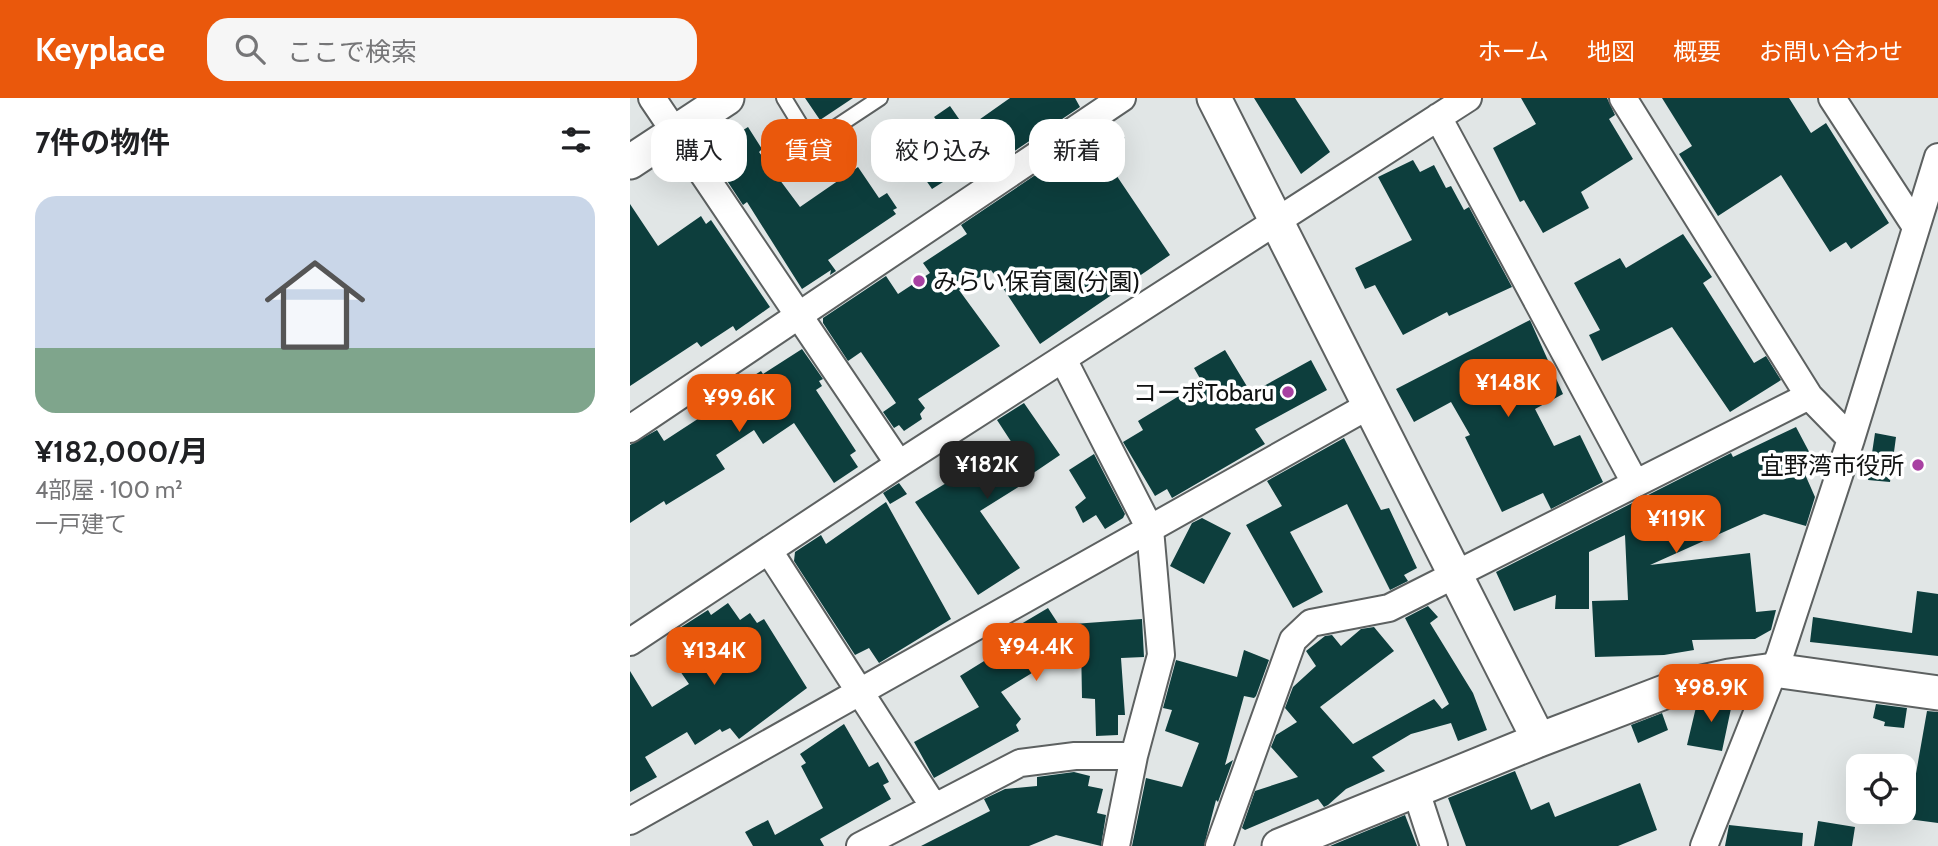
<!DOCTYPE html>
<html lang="ja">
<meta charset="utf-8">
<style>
:root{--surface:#fff;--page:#f6f6f6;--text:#202124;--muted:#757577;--accent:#ea580c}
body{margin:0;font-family:Cabin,"Noto Sans JP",sans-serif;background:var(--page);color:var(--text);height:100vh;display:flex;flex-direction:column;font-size:26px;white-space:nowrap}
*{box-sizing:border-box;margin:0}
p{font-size:23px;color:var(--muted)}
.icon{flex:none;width:38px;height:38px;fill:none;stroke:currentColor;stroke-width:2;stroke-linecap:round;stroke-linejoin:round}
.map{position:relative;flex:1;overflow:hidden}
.sheet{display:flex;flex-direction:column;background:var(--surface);width:630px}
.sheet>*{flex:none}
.guide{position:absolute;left:21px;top:21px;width:665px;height:63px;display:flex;gap:14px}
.controls{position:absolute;left:1216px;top:656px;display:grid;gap:14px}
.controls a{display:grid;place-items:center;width:70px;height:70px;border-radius:14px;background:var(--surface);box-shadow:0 7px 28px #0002;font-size:35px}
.price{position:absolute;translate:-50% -60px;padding:0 16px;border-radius:14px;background:var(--accent);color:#fff;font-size:23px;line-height:46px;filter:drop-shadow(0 2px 4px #0008)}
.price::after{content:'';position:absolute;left:50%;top:42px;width:21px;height:16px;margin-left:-10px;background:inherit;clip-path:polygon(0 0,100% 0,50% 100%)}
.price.active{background:#222;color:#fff}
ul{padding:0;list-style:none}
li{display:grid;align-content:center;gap:14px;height:371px;padding:0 35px}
li span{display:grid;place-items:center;height:217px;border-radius:21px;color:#555}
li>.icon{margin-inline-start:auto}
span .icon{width:126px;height:126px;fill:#fffc;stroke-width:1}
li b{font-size:30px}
h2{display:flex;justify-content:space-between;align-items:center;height:84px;padding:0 35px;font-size:30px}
.tag{padding:0 24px;border-radius:21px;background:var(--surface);box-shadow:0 7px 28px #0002;font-size:24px;line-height:63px}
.tag.active{background:var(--accent);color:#fff}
header{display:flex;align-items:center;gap:42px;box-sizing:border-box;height:98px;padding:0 35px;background:var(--accent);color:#fff}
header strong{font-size:33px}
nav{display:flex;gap:38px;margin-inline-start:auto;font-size:24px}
.search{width:490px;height:63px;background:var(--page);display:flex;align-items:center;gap:18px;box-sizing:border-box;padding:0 24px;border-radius:21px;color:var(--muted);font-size:26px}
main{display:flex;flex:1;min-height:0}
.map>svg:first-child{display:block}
.building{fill:#0d3e3d}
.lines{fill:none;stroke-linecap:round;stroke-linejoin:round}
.service-casing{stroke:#5d6161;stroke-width:18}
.minor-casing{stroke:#5d6161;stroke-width:30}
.tertiary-casing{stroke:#5d6161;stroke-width:37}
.service{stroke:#fff;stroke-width:14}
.minor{stroke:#fff;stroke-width:26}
.tertiary{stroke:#fff;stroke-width:33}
.poi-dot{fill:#a840a2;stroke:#fff;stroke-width:2.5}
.labels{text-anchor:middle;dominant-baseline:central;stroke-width:7;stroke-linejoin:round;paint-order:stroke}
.poi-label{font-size:24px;fill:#111313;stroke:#fff;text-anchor:end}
</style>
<header>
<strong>Keyplace</strong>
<div class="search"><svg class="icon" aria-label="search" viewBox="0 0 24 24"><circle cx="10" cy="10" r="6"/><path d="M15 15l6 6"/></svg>ここで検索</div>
<nav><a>ホーム</a><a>地図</a><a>概要</a><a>お問い合わせ</a></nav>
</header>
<main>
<section class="sheet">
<h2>7件の物件<svg class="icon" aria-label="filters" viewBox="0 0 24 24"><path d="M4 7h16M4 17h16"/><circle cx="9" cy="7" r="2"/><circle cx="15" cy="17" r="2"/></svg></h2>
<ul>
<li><span style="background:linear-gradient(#c9d6e8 70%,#7fa58c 0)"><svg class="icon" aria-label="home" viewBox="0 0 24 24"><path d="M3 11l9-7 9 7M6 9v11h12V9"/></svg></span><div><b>¥182,000/月</b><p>4部屋 · 100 m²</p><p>一戸建て</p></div></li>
</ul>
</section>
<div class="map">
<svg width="1308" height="748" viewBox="0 0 1308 748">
<rect width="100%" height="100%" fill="#e1e6e6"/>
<path class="building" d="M175 0H223L190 22Z
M380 0H445L450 9 380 56 373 46 302 91 291 75 300 69 281 42 308 24 304 19 320 8 336 31Z
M624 0H665L700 54 671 76Z
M891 0H977L985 17 979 21 1003 61 951 94 959 110 913 135 894 102 890 104 863 50 906 26Z
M1032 0H1159L1181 35 1196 25 1259 125 1221 151 1216 144 1200 154 1151 77 1088 118 1049 56 1062 48Z
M484 24 495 40 472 56 540 157 410 246 361 172 329 192 370 248 288 301 295 310 290 316 292 321 274 333 269 327 264 330 253 314 266 305 231 254 218 263 193 225V220L256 178 268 196 300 175 293 165 337 136 331 127Z
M118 29 132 51 129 54 170 109 228 69 249 100 257 95 267 110 263 112 266 116 198 162 206 173 200 177 201 172 172 191 117 104 113 107 84 63 86 49Z
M783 62 790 74 804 67 816 90 821 88 834 112 839 109 882 189 819 218 817 214 773 237 745 187 735 191 725 170 782 142 748 79Z
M0 106 28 148 71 118 76 126 81 122 140 209 106 233 103 228 71 249 67 244 0 288Z
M1053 136 1082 179 1073 185 1124 265 1136 258 1151 282 1100 314 1042 229 972 263 959 237 970 232 944 185 990 160 996 170Z
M900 222 933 296 905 311 924 348 950 337 973 384 921 411 913 395 872 414 835 339 840 337 821 304 784 324 766 291Z
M172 251 193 281 189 283 192 288 186 292 226 353 220 357 228 369 204 385 164 325 133 346 124 332 86 357 95 371 36 407 34 403 0 425V347L27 332 34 343 80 313 77 309 109 287 131 273 133 276Z
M595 252 621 295 681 262 697 292 625 331 635 346 542 400 537 391 525 398 493 344 513 332 508 323 572 284 564 270Z
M394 305 430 357 396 380 398 383 350 413 390 470 348 497 285 404 382 345 367 322Z
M1166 329 1185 365 1174 374 1185 399 1176 428 1134 416 1020 467 1120 455 1126 514 1146 512 1141 532 1125 541 1062 542 1064 552 1034 557 965 559 962 503 998 502 995 437 959 454V511H925L926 497 884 513 866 474 1101 355 1103 359Z
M1245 335 1266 339 1260 384 1238 382Z
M714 340 751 412 759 410 787 470 774 477 778 483 760 492 717 406 660 434 693 494 663 510 616 427 652 408 637 383Z
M464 356 495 416 493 420 475 431 466 417 453 425 445 409 456 400 439 372Z
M269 385 277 396 260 406 253 395Z
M256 404 321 521 249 565 239 550 225 557 164 463 165 454 191 437 196 446Z
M572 420 601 435 574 486 540 468 562 425Z
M1287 493 1308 496V558L1180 544 1183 519 1282 535Z
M98 505 110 522 120 515 127 525 134 521 177 590 109 641 100 630 92 634 90 631 65 647 57 634 15 659 27 679 0 694V573L22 609 59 586 41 560 56 550 45 533 78 512 81 517Z
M798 508 808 519 800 525 843 595 857 632 828 643 821 625 781 636 742 659 755 673 716 691 698 707 694 709 688 701 615 732 612 730 625 693 668 679 641 649 646 637 667 624 655 610 663 589 686 568 676 553 695 538 702 537 711 548 731 531 744 529 764 553 690 609 723 646 804 601 812 611 819 606 775 520Z
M418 510 429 527 512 521 514 559 491 560 495 617H488V637L466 638 465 601 452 600 451 545 371 594 391 621 386 627 389 633 304 680 284 644 349 609 330 578 375 550 369 539Z
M614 552 639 562 626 598 624 600 614 598 595 667 603 662 588 704 586 702 574 748H502L516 680 552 689 569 645 535 633 542 612 533 610 546 562 607 579Z
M1094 599 1103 601 1092 653 1057 647 1067 605Z
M1246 606 1277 610 1274 630 1254 628 1255 624 1243 620Z
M1297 613 1308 614V725L1278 721Z
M1032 615 1038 632 1008 645 1001 627Z
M214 626 239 669 248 664 259 684 253 687 261 701 190 741 194 748H123L115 734 138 722 145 737 193 710 171 668 176 665 170 656Z
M885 673 901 712 919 704 925 719 1010 685 1027 732 988 748H836L818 700Z
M444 674 460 678 458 688 473 691 467 715 476 717 471 748 426 737 399 748H291L360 713 354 701 375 691 407 688V679Z
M775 717 787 748H700Z
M1188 723 1225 729 1222 748H1184Z
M1099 727 1173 735 1172 748H1095Z"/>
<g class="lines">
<g class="service-casing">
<path id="service" d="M154 0 176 36 188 41 250 0"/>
</g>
<g class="minor-casing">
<path id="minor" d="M22 0 269 366
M993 0 1179 298 1221 341
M1202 0 1286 129
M808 19 1004 383
M433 261 520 431 531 557 504 658 486 748
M0 331 492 0
M139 453 304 709
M0 544 269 366 838 0
M786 693 804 748
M0 723 740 307
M230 748 390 665 445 658H504
M589 748 663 542 681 525 759 510 1179 298
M1074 748 1150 557 1221 341 1308 59"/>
</g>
<g class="tertiary-casing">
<path id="tertiary" d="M584 0 909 642
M0 64 97 0
M649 748 909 642 1045 590 1099 578 1144 572 1308 595"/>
</g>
<use href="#service" class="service"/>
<use href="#minor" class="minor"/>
<use href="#tertiary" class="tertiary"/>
</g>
<g class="poi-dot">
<circle cx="289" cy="183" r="7"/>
<circle cx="658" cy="294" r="7"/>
<circle cx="1288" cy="367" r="7"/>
</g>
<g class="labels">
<g class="poi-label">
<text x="303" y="183" text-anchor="start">みらい保育園(分園)</text>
<text x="644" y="294">コーポTobaru</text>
<text x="1274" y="367">宜野湾市役所</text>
</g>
</g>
</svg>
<div class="controls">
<a><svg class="icon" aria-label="locate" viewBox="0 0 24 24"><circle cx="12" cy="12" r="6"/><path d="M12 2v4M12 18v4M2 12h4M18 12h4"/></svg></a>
</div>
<b class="price" style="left:878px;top:321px">¥148K</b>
<b class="price" style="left:109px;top:336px">¥99.6K</b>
<b class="price active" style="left:357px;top:403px">¥182K</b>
<b class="price" style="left:1046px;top:457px">¥119K</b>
<b class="price" style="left:406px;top:585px">¥94.4K</b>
<b class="price" style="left:84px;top:589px">¥134K</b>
<b class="price" style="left:1081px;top:626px">¥98.9K</b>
<div class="guide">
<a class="tag">購入</a>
<a class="tag active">賃貸</a>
<a class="tag">絞り込み</a>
<a class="tag">新着</a>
</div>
</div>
</main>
